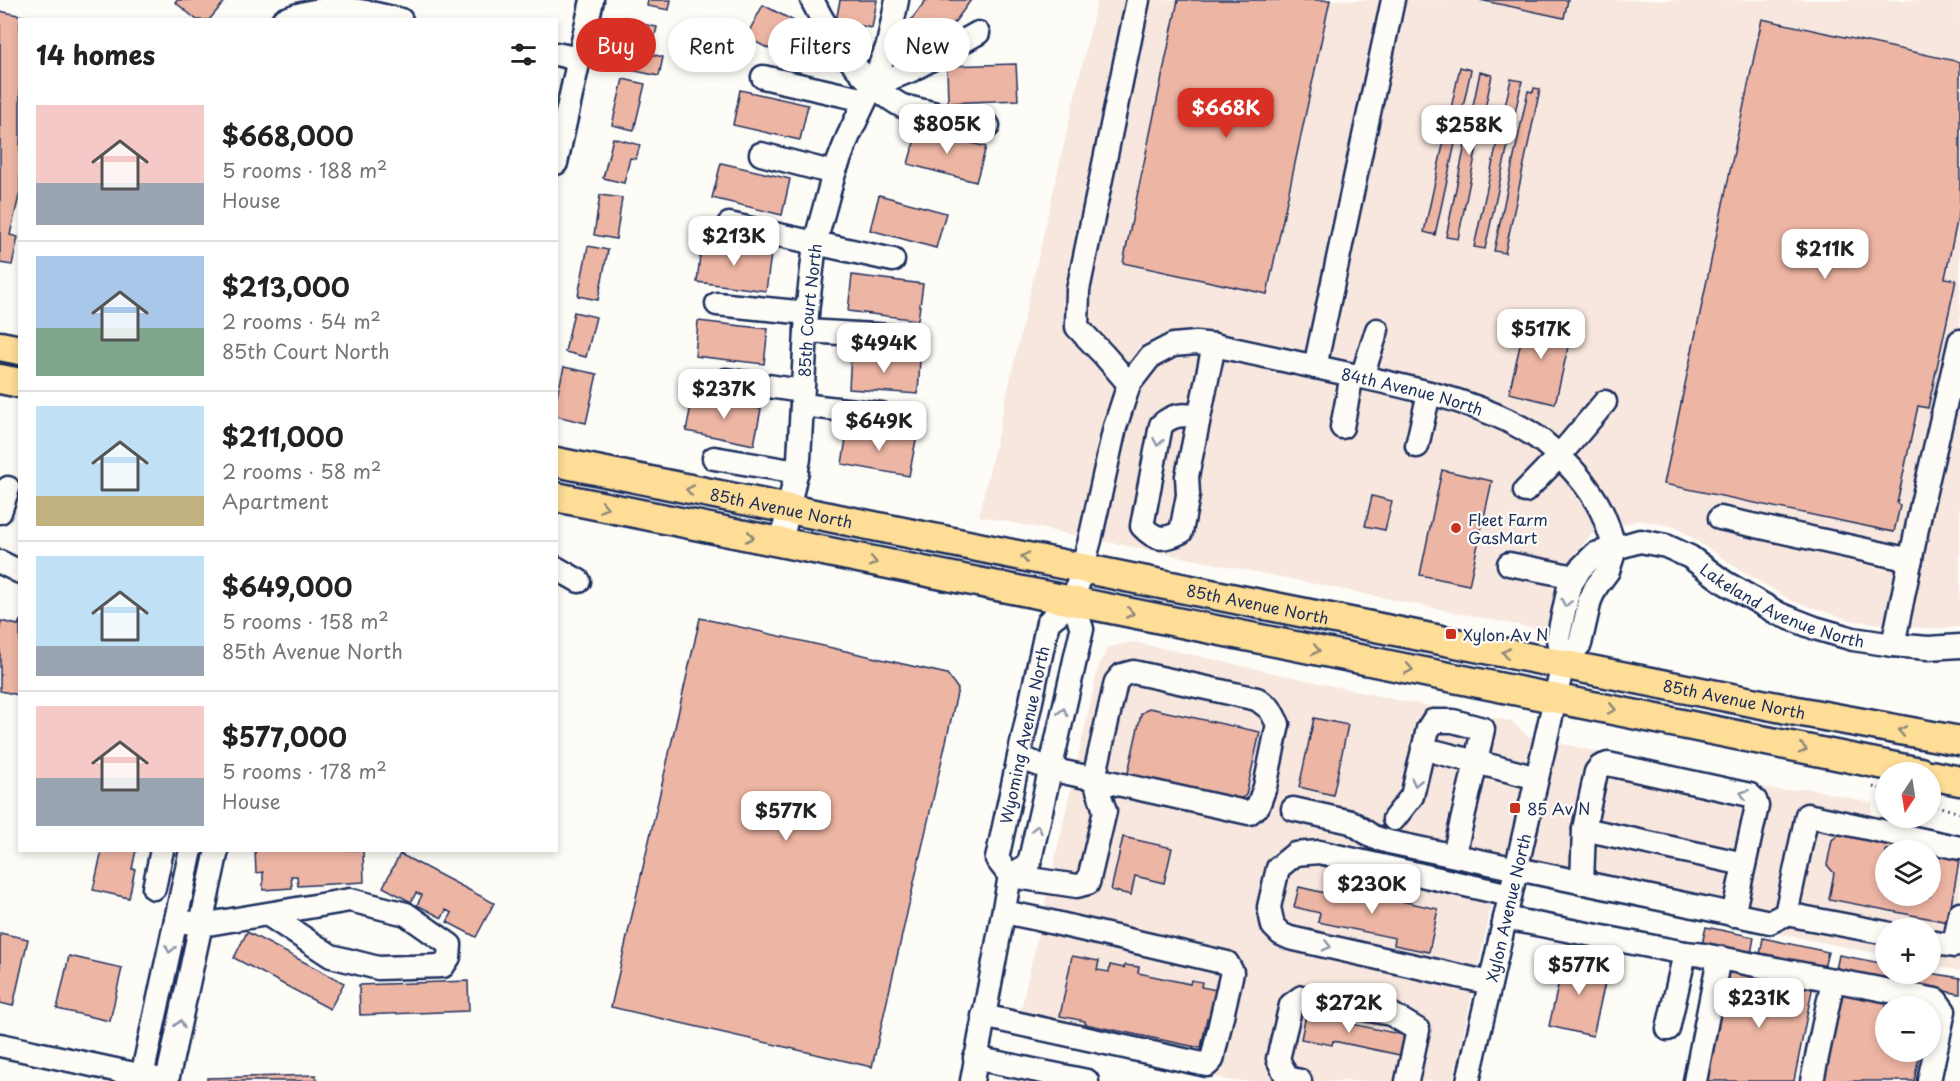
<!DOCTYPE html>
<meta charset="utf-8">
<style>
:root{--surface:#fff;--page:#f6f6f6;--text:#222;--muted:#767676;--line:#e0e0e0;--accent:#d93025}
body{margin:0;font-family:"Playpen Sans",sans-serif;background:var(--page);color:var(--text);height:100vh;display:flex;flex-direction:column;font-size:22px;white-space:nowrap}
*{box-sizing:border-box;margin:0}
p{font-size:20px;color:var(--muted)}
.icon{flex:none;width:33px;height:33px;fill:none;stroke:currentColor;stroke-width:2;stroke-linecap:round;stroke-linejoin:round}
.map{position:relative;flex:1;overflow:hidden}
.details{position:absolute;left:18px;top:18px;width:540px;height:834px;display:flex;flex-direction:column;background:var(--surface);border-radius:0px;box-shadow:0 3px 9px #0003}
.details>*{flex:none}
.guide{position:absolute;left:576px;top:18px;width:570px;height:54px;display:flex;gap:12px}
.needle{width:39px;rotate:192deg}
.buttons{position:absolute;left:1875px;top:762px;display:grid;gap:12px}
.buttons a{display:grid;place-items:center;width:66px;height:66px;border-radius:50%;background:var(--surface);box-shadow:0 3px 9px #0003;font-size:30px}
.price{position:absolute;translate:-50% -51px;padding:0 14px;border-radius:12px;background:#fff;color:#222;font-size:20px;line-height:39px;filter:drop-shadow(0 2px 3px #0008)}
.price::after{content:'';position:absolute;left:50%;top:36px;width:18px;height:14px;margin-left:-9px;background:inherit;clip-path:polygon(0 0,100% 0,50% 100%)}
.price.selected{background:var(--accent);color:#fff}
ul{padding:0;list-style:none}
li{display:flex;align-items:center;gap:18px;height:150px;padding:0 18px}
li+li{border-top:2px solid var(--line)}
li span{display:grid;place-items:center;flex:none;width:168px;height:120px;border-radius:0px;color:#555}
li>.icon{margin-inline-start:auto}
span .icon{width:72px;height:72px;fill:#fffc;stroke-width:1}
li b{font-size:26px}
h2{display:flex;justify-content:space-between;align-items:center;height:72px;padding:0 18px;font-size:26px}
.pill{padding:0 21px;border-radius:27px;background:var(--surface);box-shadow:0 3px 9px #0003;font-size:21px;line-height:54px}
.pill.selected{background:var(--accent);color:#fff}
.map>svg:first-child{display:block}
.built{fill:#f8e7de;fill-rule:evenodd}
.building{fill:#edb5a3;stroke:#1b2f5e;stroke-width:1.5;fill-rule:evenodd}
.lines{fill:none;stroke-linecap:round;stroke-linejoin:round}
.minor-casing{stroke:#1b2f5e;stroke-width:27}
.major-casing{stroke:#1b2f5e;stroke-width:33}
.path{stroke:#1b2f5e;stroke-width:3;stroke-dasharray:1.5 4.5;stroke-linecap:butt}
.minor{stroke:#fdfcf7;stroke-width:22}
.major{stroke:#fedd96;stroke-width:28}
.oneway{stroke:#8c96aa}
.oneway2{stroke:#8c867a}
.poi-dot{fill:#c8321e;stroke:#fdfcf7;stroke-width:2}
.labels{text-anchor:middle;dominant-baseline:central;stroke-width:4.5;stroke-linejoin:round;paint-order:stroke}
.street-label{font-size:16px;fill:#1b2f5e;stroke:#fdfcf7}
.poi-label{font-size:16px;fill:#1b2f5e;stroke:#fdfcf7;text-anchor:start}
</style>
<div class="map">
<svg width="1960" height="1081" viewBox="0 0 1960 1081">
<rect width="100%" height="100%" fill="#fdfcf7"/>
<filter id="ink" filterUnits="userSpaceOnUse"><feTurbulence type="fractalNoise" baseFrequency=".0167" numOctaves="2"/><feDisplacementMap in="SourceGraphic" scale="12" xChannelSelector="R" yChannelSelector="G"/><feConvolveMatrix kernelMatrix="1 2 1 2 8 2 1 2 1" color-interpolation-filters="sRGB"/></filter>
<g filter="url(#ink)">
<path class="built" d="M1097 0H1960V627L1931 629 1872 623 1851 620 1792 601 1740 570 1676 527 1639 520 1591 535 1570 560 1555 593 1548 631 979 516Z
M1134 642 1402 701 1511 721 1528 736 1594 751 1783 791 1806 788 1873 803 1871 812 1873 815 1960 836V971L1931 965 1930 928H1886L1885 955 1498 877 1453 1081H1233L1015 1035 1099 665 1109 647ZM1886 850H1930V896H1886Z"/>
<path class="building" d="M177 0H226L209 20H197L175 2Z
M648 0H671L669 10 647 6Z
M840 0H877L872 28 836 21Z
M926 0H971L938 45 908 24Z
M1178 0H1330L1267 294 1123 263Z
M1480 0H1568L1564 18Z
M763 5 825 37 808 69 746 37Z
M0 11 40 20H20V192L10 235 18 237 12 265 0 263Z
M1762 19 1960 62V207L1945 278 1956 280 1928 408 1918 406 1897 503 1900 506 1894 532 1664 484Z
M637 23 657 27 651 54 663 57 659 76 626 69Z
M1016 64 1018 100 948 103 947 66Z
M1460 67 1471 70 1435 235 1424 232Z
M1480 72 1492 75 1458 239 1446 237Z
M623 79 645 84 634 130 612 125Z
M1511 79 1522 81 1485 249 1474 247Z
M1534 88 1540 89 1505 253 1494 251 1528 91 1533 92Z
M740 90 808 105 800 140 733 125Z
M918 128 986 147 976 182 908 164Z
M613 138 640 145 636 159 630 158 624 183 603 178Z
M721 163 790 179 782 215 712 198Z
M600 195 622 198 616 239 594 235Z
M879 195 946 213 936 248 870 230Z
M725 237 737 239 736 242 742 243 741 250 771 254 766 291 697 282 701 246 724 249Z
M588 246 608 250 598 300 578 296Z
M852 275 923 284 918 320 848 311Z
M574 312 596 317 586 357 565 352Z
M1527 315 1573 326 1555 404 1509 393Z
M698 321 768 329 764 364 695 356Z
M851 353 920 359 918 394 849 389Z
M564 367 597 374 586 423 556 416V400Z
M693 395 761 409 754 445 686 431Z
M848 427 916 440 909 476 842 464Z
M1442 470 1492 481 1469 585 1420 575Z
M1372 496 1392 501 1385 530 1365 526Z
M700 618 947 674 958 689 872 1067 611 1007Z
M20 620V691L19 695 0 691V627L1 621 18 625Z
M1149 708 1260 732 1246 795 1237 801 1127 777 1141 714Z
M1314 718 1348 725 1333 795 1299 787Z
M1841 833 1960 856 1948 922 1829 899 1834 873 1827 865 1832 840ZM1886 850H1930V896H1886Z
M1123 837 1172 848 1164 883 1135 876 1131 895 1111 890Z
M102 850H136L132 869H135L129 898 93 890Z
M255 850H363L364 882 298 886 297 876H291L292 888 263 890V872L256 873Z
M400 854 494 903 476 937 447 922 452 913 446 910 442 918 417 905 422 895 416 893 411 902 383 887Z
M1327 885 1438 909 1429 952 1394 945 1395 938 1318 922 1320 913 1294 907 1299 887 1325 893Z
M1706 927 1754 937 1751 954 1702 944Z
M247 932 344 983 330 1009 234 958Z
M0 933 28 939 13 1006 0 1003Z
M1763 938 1828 952 1824 968 1760 955Z
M1565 955 1609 965 1593 1036 1549 1026Z
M1839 955 1886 964V974L1930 973 1960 978V994L1836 970Z
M69 956 122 968 110 1021 57 1009Z
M1072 956 1099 961 1097 970 1109 972 1110 965 1124 968 1125 965 1139 967 1138 973 1190 984 1191 980 1202 982 1201 987 1217 990 1212 1019 1207 1018 1201 1048 1085 1024V1021L1060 1016Z
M1727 968 1813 985 1794 1081H1705Z
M468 981 469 1011 360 1015 359 985Z
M1842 990 1926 1006H1886V1052H1920L1914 1081H1823Z
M1307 1010 1347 1018V1023L1404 1035 1400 1055 1333 1041 1332 1045 1301 1039Z
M316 1075 317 1081H207V1078Z"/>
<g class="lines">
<g class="minor-casing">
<g id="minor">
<path d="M812 0C831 39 864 85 902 106L988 126"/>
<path d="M283 20C330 2 354 9 401 20"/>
<path d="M556 54 579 59"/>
<path d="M763 77 865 100"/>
<path d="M872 86 912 70 978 33"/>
<path d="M761 154 834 173"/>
<path d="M556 163 592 0"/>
<path d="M729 224 893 260"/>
<path d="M717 304 807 313"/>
<path d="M806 331 892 336"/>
<path d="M1315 367 1393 0"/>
<path d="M1362 377 1377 330"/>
<path d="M726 380 802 391"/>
<path d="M1129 384 1104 355 1077 327 1078 290 1138 0"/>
<path d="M802 405 881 414"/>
<path d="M1199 417C1183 414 1173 414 1161 425L1142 526C1155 540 1163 541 1181 532L1188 495 1187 476 1214 345"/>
<path d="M1342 427 1352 375"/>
<path d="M1417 446 1429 393"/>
<path d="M714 458 797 472"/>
<path d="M1525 491 1559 456 1605 402"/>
<path d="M0 512 8 488"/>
<path d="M1720 518 1911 560"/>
<path id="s1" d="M781 544 799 459 807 313 815 243 834 173 848 137 872 86 888 45 897 0"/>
<path d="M0 562 20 572"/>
<path d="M1509 564 1575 577"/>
<path d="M556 568 579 581"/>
<path d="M1893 645 1922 504 1960 341"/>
<path d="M1563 664 1580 644 1590 600 1596 587 1608 571 1615 549"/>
<path d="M1293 809 1351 822 1373 837 1389 842 1770 922 1786 914 1886 933"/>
<path d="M1394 819 1412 796 1428 729 1433 721H1453L1483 729 1476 762 1437 752"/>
<path d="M1584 829 1744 864"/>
<path d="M1454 855 1476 762 1537 778"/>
<path id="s2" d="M1010 876 1029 864 1082 629 1073 602 1090 540 1115 427 1129 384 1150 357 1173 345 1196 343 1214 345C1260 355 1307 365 1353 375 1412 388 1493 404 1542 441 1564 459 1588 484 1601 510 1607 522 1611 536 1615 549"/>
<path d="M1010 876 1077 886 1088 883 1105 811 1094 778 1116 682 1122 675 1133 672 1257 699 1270 709 1278 724 1265 787 1258 806 1249 813 1050 769 1019 757"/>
<path d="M1582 883 1584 829 1596 772 1600 767 1608 764 1750 795 1755 800 1757 806 1733 915"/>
<path d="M154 888 162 850"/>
<path d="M1786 914 1807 815 1960 848"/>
<path d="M1505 918 1685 953 1668 1029"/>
<path d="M176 920 202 925 267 914 331 956 378 968 443 966 449 957 450 945 406 914 350 900 267 914"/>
<path d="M1930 942 1954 946 1960 914"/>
<path d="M1685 953 1704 955 1936 1000 1944 1011 1929 1081"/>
<path d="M1490 983 1290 938 1281 934 1273 926 1269 907 1278 868 1295 854 1319 852 1510 895"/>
<path d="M983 1016 1207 1065 1212 1060 1232 972 1227 963 1038 919 1004 912"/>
<path d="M0 1045 157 1079"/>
<path d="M975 1058 1087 1081"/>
<path d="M141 1081 191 850"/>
<path d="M167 1081 217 850"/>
<path id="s3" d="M972 1081 1010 876 997 859 1048 622 1073 602"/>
<path d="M1300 1081 1287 1078 1278 1059 1291 1005 1302 997 1391 1014 1418 1030 1407 1081"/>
<path id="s4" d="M1468 1081 1563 664 1558 639 1569 587 1580 569 1595 554 1640 541 1666 546 1690 557 1724 582 1779 614 1815 628 1853 639 1893 645 1928 648 1960 646"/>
<path d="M1695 1081 1719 958"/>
<path d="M1812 1081 1833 980"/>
</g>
</g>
<g class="major-casing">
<g id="major">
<path d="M0 346 20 350"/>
<path d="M0 379 20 383"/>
<path id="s5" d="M556 462 1270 606 1797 711 1960 741"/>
<path d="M556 497 1920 772"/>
<path d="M1930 775 1960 781"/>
</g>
</g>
<path class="path" d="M1873 787 1886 790
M1930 804 1960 813"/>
<use href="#minor" class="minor"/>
<use href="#major" class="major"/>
</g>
<defs><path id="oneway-chevron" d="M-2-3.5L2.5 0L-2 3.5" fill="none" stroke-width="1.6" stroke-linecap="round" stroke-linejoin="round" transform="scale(1.5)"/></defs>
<g class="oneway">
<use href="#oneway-chevron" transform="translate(1158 442) rotate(101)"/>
<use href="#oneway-chevron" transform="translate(1566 603) rotate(102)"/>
<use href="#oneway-chevron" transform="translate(1063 712) rotate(-77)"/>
<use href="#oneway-chevron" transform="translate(1416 782) rotate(103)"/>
<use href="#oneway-chevron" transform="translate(1744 794) rotate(-160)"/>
<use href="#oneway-chevron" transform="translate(1037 829) rotate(-78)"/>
<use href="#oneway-chevron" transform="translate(1327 946) rotate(13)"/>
<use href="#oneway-chevron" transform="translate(170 949) rotate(102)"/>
<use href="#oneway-chevron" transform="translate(180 1024) rotate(-77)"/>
</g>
<g class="oneway2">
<use href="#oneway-chevron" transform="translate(690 490) rotate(-169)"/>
<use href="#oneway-chevron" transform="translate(604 507) rotate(11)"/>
<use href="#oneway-chevron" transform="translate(750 537) rotate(12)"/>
<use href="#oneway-chevron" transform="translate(1025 557) rotate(-168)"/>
<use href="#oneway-chevron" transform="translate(873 562) rotate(11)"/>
<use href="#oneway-chevron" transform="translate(1130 613) rotate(11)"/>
<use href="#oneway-chevron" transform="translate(1316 650) rotate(11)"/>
<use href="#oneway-chevron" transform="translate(1506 653) rotate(-169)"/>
<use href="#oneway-chevron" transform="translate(1409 669) rotate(11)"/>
<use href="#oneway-chevron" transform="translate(1612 709) rotate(12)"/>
<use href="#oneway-chevron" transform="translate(1902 731) rotate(-169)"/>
<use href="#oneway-chevron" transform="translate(1803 749) rotate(12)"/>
</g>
</g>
<g class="poi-dot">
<circle cx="1456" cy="528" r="6"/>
<rect x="1445" y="628" width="12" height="12" rx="3"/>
<rect x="1509" y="802" width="12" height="12" rx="3"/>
</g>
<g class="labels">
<g class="street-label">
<text stroke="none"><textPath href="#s1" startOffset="236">85th Court North</textPath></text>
<text stroke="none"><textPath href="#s2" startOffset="822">84th Avenue North</textPath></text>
<text stroke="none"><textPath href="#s5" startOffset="230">85th Avenue North</textPath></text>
<text stroke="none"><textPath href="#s4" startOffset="754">Lakeland Avenue North</textPath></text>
<text stroke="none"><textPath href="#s5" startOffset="716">85th Avenue North</textPath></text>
<text stroke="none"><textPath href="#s5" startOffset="1202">85th Avenue North</textPath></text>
<text stroke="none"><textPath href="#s3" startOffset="357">Wyoming Avenue North</textPath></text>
<text stroke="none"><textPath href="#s4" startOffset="178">Xylon Avenue North</textPath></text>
</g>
<g class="poi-label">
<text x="1468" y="519">Fleet Farm<tspan x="1468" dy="18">GasMart</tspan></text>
<text x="1463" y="634">Xylon Av N</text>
<text x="1527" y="808">85 Av N</text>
</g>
</g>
</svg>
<div class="buttons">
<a><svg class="needle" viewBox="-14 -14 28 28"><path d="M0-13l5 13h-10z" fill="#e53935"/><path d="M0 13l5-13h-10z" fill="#767676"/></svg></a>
<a><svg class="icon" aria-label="layers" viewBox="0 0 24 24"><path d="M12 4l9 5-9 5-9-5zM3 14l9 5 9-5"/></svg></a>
<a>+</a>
<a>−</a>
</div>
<b class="price selected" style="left:1226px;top:139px">$668K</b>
<b class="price" style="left:947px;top:155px">$805K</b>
<b class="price" style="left:1469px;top:156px">$258K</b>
<b class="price" style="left:734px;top:267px">$213K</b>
<b class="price" style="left:1825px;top:280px">$211K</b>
<b class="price" style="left:1541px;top:360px">$517K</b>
<b class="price" style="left:884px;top:374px">$494K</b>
<b class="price" style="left:724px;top:420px">$237K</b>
<b class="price" style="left:879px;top:452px">$649K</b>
<b class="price" style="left:786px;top:842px">$577K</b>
<b class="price" style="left:1372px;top:915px">$230K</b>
<b class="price" style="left:1579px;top:996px">$577K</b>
<b class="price" style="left:1759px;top:1029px">$231K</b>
<b class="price" style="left:1349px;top:1034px">$272K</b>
<div class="guide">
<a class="pill selected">Buy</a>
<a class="pill">Rent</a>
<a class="pill">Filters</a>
<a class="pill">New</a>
</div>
<section class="details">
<h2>14 homes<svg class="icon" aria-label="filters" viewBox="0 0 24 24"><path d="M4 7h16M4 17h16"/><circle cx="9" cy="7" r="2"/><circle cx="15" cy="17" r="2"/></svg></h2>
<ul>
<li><span style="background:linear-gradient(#f6c9c9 65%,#9aa5b1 0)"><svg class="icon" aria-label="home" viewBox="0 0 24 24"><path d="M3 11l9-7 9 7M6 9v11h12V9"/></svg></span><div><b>$668,000</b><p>5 rooms · 188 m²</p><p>House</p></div></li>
<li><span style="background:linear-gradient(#a9c7e8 60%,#7fa58c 0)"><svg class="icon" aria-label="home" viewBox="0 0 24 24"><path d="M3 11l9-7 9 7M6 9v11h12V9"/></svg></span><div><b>$213,000</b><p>2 rooms · 54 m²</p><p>85th Court North</p></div></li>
<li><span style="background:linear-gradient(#bfe0f5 75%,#c2b280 0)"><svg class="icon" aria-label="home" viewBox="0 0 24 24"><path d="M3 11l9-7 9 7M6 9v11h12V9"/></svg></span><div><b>$211,000</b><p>2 rooms · 58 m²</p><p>Apartment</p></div></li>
<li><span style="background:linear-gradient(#bfe0f5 75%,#9aa5b1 0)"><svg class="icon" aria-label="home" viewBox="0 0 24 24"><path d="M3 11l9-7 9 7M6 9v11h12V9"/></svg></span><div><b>$649,000</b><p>5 rooms · 158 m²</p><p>85th Avenue North</p></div></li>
<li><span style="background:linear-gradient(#f6c9c9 60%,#9aa5b1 0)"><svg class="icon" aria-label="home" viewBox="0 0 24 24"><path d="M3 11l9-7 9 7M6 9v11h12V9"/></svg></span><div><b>$577,000</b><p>5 rooms · 178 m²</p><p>House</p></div></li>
</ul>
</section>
</div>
